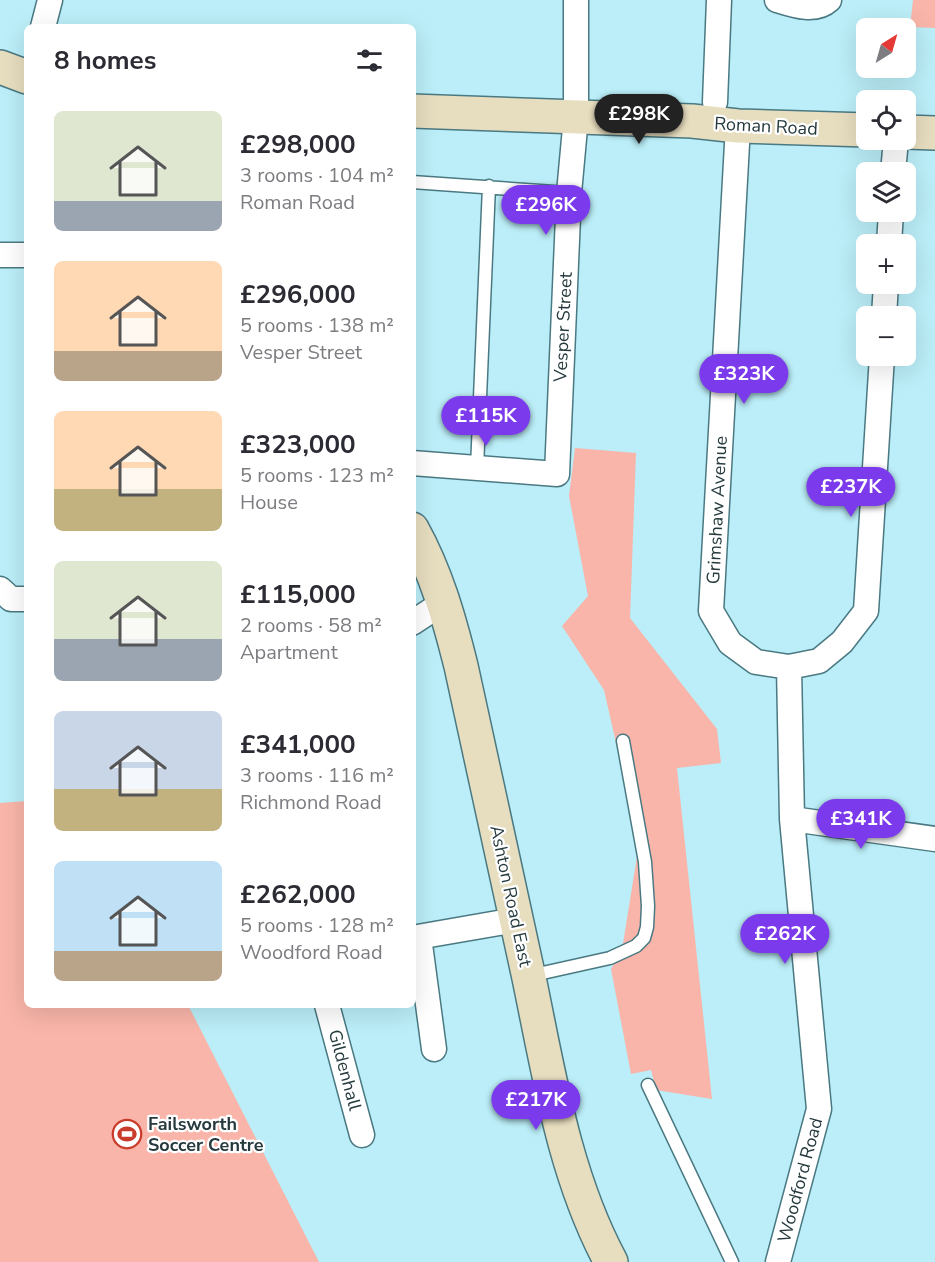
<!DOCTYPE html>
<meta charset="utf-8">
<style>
:root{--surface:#fff;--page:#f7f7f7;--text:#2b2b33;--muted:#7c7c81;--accent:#7c3aed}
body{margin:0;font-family:"Nunito Sans",sans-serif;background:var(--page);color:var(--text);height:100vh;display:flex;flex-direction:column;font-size:22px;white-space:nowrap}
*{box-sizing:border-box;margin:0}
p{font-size:20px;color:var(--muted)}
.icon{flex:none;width:33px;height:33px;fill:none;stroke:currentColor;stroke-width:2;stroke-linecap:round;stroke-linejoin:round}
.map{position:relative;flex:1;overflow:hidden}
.panel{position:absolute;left:24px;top:24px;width:392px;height:984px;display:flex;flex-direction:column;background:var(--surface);border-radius:9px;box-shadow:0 6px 24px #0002}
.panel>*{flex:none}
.needle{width:39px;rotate:37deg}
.fabs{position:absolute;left:856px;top:18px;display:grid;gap:12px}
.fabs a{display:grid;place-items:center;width:60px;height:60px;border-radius:9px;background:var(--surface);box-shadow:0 6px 24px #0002;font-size:30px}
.price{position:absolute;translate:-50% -51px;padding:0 14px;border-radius:21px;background:var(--accent);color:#fff;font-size:20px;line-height:39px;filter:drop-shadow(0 2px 3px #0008)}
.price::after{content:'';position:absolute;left:50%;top:36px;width:18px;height:14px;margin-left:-9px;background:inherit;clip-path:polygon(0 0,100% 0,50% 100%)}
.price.current{background:#222;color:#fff}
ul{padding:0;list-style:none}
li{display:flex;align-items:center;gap:18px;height:150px;padding:0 30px}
li span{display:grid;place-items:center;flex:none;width:168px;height:120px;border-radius:9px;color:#555}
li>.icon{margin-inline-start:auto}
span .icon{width:72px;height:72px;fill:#fffc;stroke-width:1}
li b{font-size:26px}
h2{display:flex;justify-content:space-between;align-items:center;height:72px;padding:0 30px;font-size:26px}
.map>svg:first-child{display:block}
.green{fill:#f9b5a9}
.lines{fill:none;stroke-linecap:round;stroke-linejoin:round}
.lane-casing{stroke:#4a7982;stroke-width:15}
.street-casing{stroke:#4a7982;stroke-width:27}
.secondary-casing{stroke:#4a7982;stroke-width:36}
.lane{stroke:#fff;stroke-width:12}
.street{stroke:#fff;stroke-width:24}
.secondary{stroke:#e7ddbf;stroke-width:33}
.labels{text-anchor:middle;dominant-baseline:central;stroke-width:4.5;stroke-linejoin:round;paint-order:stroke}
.street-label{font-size:18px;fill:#263a3e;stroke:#fff}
.poi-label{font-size:18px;font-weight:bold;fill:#263a3e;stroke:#fff;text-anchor:start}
</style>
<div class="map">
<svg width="935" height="1262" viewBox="0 0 935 1262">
<rect width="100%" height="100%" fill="#bbeef8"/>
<path class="green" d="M913 0H935V28L910 27Z
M575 448 636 453 630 618 717 729 721 763 677 768 712 1099 656 1090 651 1070 631 1074 611 969 622 950 639 844 604 690 562 626 588 596 569 496Z
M27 801V1005H188L319 1262H0V803Z"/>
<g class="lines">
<g class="lane-casing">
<path id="lane" d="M412 182 569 193
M477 468 489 186
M529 976 610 958 636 946 644 938 647 927 648 906 645 862 623 741
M648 1085 732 1262"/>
</g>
<g class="street-casing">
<path id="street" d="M777 0C793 5 815 13 829 0
M43 27 50 0
M715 102 719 0
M738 126 711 611 730 643 756 662 789 667 819 661 842 642 866 611 882 356
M893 172 896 140
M889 244 891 212
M0 255H27
M884 316 886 284
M412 463 557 474 569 193 576 117V0
M0 589 11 599H27
M412 623 444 602
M792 819 935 839
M419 937 434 1049
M412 938 516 920
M327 1005 362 1135
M778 1262 819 1109 792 819 789 667"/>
</g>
<g class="secondary-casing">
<path id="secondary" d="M0 67 27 77
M412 111 692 121 738 126 867 130
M906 132 935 133
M412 529C436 572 449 618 461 666 484 770 507 874 529 978 549 1074 564 1175 611 1262"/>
</g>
<use href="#lane" class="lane"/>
<use href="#street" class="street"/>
<use href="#secondary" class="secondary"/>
</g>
<defs>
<g id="stadium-ring" transform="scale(1.5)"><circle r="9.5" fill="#fff" stroke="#c93c2b" stroke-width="1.5"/><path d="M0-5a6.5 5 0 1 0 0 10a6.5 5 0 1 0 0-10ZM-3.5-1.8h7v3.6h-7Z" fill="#c93c2b"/></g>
</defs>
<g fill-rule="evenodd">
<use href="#stadium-ring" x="127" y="1134"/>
</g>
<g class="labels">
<g class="street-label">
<text transform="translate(766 126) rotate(3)">Roman Road</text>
<text transform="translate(563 327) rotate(-87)">Vesper Street</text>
<text transform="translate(717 510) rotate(-87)">Grimshaw Avenue</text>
<text transform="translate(511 896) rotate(78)">Ashton Road East</text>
<text transform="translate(345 1070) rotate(75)">Gildenhall</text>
<text transform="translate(800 1180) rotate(-75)">Woodford Road</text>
</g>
<g class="poi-label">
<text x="148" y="1124">Failsworth<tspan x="148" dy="21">Soccer Centre</tspan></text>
</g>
</g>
</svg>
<div class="fabs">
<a><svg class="needle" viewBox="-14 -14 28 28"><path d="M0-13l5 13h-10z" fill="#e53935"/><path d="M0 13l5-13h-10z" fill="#7c7c81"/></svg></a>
<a><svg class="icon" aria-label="locate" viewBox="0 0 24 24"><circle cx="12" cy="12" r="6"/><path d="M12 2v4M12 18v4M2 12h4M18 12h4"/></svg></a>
<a><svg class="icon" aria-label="layers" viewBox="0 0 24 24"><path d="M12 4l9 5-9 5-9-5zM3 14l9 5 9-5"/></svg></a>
<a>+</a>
<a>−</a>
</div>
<b class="price current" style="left:639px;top:145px">£298K</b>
<b class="price" style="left:546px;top:236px">£296K</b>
<b class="price" style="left:744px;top:405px">£323K</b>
<b class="price" style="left:486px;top:447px">£115K</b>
<b class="price" style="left:851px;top:518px">£237K</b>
<b class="price" style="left:861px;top:850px">£341K</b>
<b class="price" style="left:785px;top:965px">£262K</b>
<b class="price" style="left:536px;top:1131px">£217K</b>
<section class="panel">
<h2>8 homes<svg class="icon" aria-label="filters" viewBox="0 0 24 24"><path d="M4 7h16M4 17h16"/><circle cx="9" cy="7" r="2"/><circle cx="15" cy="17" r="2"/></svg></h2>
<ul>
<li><span style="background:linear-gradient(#dfe7d0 75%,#9aa5b1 0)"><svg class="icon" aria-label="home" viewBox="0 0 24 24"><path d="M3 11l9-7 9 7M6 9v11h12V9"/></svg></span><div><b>£298,000</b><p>3 rooms · 104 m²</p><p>Roman Road</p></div></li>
<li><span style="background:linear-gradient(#ffd9b3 75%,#b9a48a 0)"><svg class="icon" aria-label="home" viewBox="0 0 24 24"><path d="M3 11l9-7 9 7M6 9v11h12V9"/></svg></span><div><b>£296,000</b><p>5 rooms · 138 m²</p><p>Vesper Street</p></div></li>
<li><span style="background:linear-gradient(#ffd9b3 65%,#c2b280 0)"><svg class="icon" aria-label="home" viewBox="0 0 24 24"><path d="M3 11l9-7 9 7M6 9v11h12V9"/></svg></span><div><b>£323,000</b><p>5 rooms · 123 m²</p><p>House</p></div></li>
<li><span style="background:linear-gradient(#dfe7d0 65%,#9aa5b1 0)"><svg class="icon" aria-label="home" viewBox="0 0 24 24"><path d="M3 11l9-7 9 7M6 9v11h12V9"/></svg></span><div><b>£115,000</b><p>2 rooms · 58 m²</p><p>Apartment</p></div></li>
<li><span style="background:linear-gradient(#c9d6e8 65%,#c2b280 0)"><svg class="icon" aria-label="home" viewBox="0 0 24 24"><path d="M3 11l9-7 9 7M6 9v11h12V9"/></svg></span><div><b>£341,000</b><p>3 rooms · 116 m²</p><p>Richmond Road</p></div></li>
<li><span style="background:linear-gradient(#bfe0f5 75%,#b9a48a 0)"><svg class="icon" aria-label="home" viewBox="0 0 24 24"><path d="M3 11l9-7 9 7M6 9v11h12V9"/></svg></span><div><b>£262,000</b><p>5 rooms · 128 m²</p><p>Woodford Road</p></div></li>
</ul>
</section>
</div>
